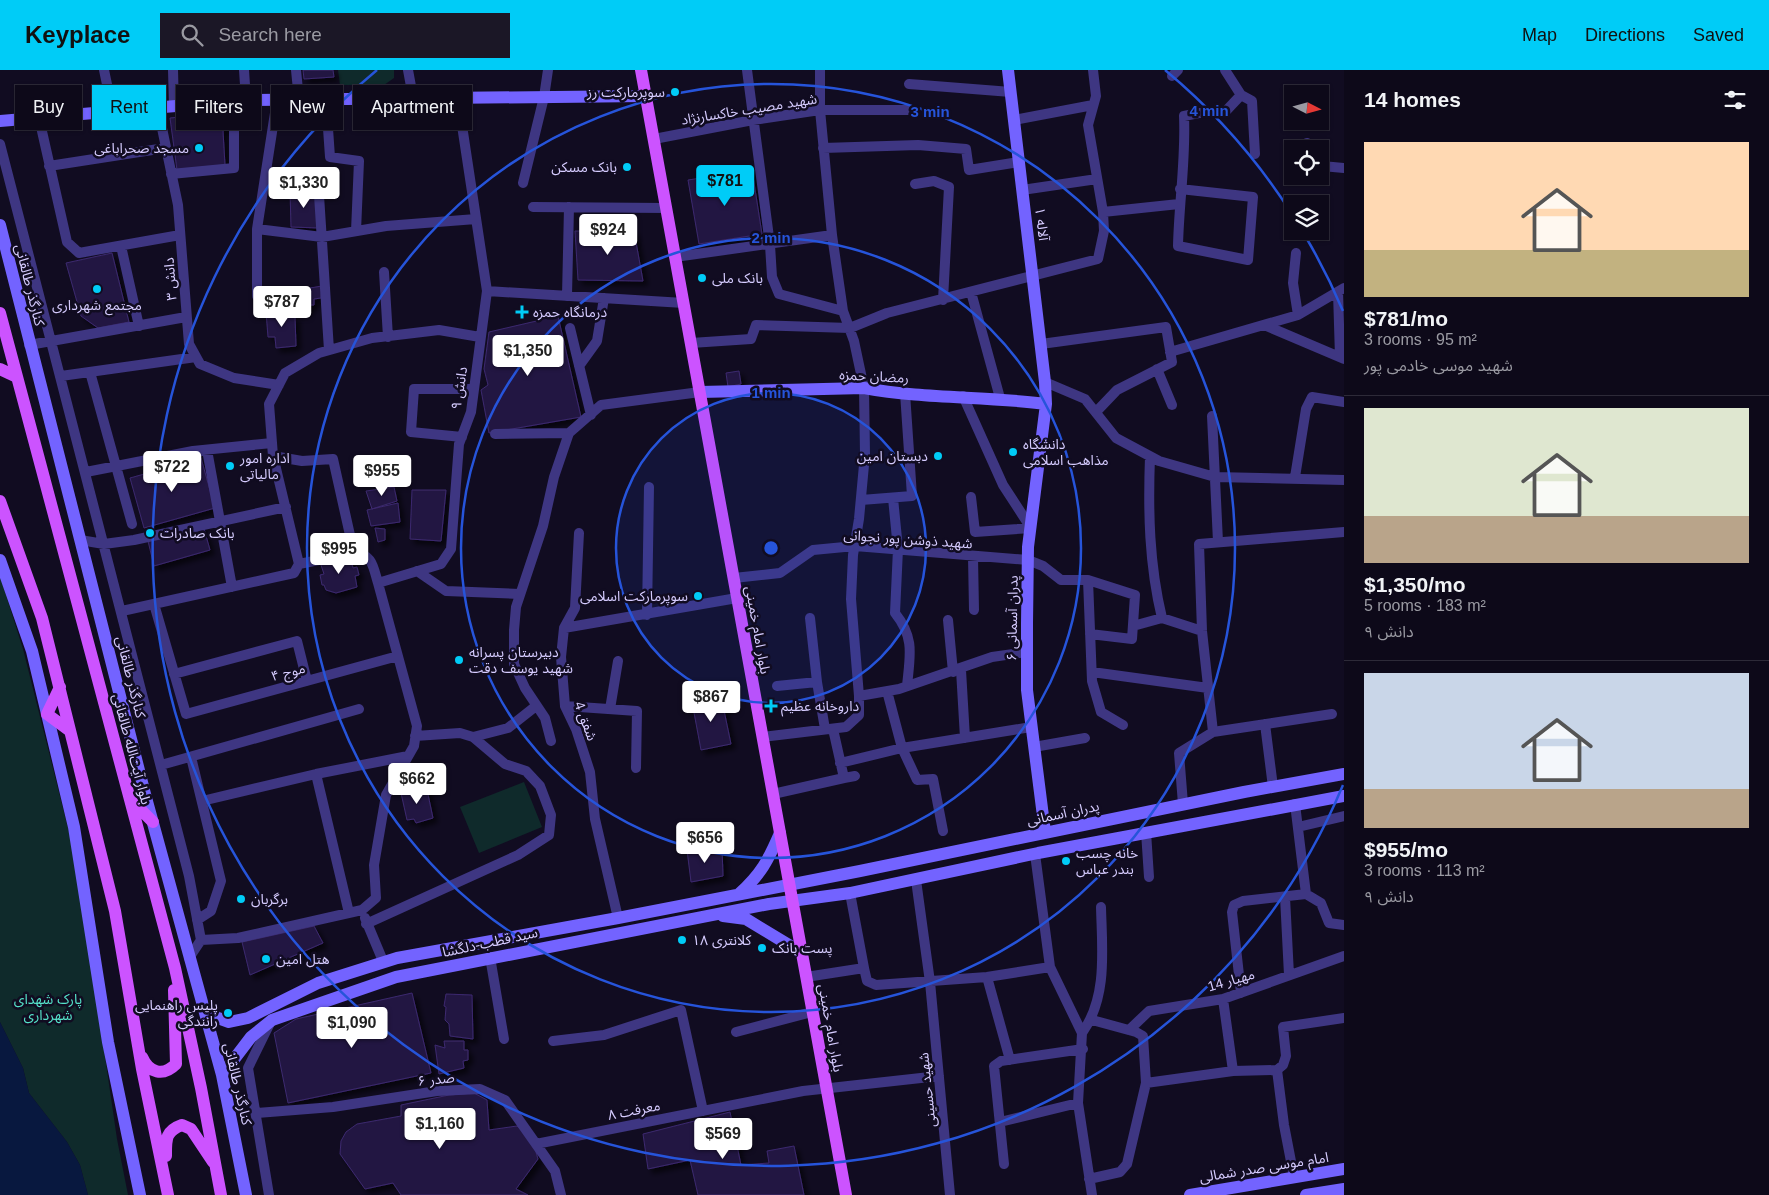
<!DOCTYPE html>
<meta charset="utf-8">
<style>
:root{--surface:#0d0919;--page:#1b1726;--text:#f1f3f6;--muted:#9a9aa2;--line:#2d2a38;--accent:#00ccf7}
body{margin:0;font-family:Arial,"Noto Sans Arabic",sans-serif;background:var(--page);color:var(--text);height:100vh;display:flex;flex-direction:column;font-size:19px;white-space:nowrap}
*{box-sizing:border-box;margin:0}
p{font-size:16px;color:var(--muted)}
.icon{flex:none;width:28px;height:28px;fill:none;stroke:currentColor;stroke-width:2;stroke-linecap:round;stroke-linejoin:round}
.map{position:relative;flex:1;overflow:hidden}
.details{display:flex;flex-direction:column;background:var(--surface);width:425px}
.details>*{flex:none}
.hud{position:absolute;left:15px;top:15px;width:475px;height:45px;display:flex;gap:10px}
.needle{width:32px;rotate:96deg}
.fabs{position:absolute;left:1284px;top:15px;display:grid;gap:10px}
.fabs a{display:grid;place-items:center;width:45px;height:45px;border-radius:0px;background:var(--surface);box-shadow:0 1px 4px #0004,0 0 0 1px var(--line);font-size:25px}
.price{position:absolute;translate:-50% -42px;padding:0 11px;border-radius:5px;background:#fff;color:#222;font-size:16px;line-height:32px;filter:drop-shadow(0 1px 2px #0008)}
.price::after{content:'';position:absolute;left:50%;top:30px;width:15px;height:11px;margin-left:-8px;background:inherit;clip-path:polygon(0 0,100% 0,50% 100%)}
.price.current{background:var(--accent);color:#111}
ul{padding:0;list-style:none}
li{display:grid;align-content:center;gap:10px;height:265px;padding:0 20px}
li+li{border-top:1px solid var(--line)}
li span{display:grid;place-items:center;height:155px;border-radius:0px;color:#555}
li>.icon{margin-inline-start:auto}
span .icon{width:90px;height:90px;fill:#fffc;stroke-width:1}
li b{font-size:21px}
h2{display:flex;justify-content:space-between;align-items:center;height:60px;padding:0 20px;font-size:21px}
.tag{padding:0 18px;border-radius:0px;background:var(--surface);box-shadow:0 1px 4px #0004,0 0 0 1px var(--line);font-size:18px;line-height:45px}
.tag.current{background:var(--accent);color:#111}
header{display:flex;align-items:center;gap:30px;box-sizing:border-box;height:70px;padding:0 25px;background:var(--accent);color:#111}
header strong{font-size:24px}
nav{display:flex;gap:28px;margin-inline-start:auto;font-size:18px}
.search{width:350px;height:45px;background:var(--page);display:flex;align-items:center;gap:12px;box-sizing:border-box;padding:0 18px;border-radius:0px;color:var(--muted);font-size:19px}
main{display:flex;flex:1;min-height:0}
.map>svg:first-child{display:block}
.green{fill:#0f2a2b}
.water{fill:#08183f}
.building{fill:#241843;stroke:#3c296f;filter:url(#shadow)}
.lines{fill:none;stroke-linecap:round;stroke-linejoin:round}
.street{stroke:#3e3682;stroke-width:10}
.secondary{stroke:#7363ff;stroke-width:12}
.primary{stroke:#cc53ff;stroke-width:12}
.ring{fill:none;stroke:#2654da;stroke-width:2.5}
.poi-dot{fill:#00ccf7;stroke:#110c21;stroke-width:2}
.labels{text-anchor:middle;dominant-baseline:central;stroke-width:5;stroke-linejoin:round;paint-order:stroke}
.poi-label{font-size:14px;fill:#d6ccff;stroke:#110c21;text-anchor:start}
.street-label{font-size:14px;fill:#d6ccff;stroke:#110c21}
.park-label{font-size:14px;fill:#55e3ca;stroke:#110c21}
.centre{fill:#2654da;stroke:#110c21;stroke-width:2.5}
.ring-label{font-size:15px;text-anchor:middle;font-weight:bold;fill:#2654da;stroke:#110c21;stroke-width:5;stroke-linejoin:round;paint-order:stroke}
</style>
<header>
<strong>Keyplace</strong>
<div class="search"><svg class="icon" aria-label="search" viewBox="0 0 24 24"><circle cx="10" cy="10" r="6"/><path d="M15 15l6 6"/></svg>Search here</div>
<nav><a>Map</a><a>Directions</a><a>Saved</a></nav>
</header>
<main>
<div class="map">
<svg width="1344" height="1125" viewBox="0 0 1344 1125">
<defs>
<filter id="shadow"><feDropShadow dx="4.5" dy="4.5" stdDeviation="2.5" flood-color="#0009"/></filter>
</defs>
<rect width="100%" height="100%" fill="#110c21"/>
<path class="green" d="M338 0H394V8L384 15H340Z
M0 506 23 579 77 794 117 1069 128 1125H88L80 1095 67 1072 29 1023 23 998 0 952Z
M524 712 542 757 479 783 460 737Z"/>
<path class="water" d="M0 952 23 998 29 1023 67 1072 80 1095 88 1125H0Z"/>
<path class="building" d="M303 0H333L334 7 304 9Z
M227 42 230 57 223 61 225 95 177 100 170 48Z
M752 100 762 164 699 174 688 110Z
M316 118 319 158 291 157 290 121Z
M575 161H634L643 211 578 210Z
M112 183 129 252 98 258 81 246 66 193Z
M322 216 321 228 314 229V235H310L307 241 286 238 285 222Z
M288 239V247H295L296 276 276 278 275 267H268L266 242Z
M558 246 581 347 489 363 481 320 488 315 484 299 489 262Z
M739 301 741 314 728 317 726 303Z
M201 388 215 438 144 458 130 408Z
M394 417 397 431 372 439 366 421Z
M412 420H446L441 471 410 469Z
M398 433 400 452 371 456 367 440Z
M203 455 210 480 154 496 148 471Z
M375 458 385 459V470L378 472Z
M350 486 353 498 357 497 359 505 355 506 357 517 336 523 326 520 324 515H322L320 505 324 504 321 495Z
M721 626 731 674 701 680 692 632Z
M426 715 433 748 416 753 414 749 407 750 401 723Z
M722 777 723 806 691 812 687 780Z
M314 856 323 873 250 905 242 872Z
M412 923 431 1003 288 1033 274 963 296 949Z
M446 924 472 925 473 969 450 966 449 954 445 950 446 937 444 936Z
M444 971H464V980H468V990L463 991 464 998 439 1004 435 975 445 978Z
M474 1023 487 1030 489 1060 517 1056 532 1068 538 1089 516 1119 528 1125H401L393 1113 365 1119 340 1084 341 1071 346 1062 357 1054 401 1046V1035L449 1025Z
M730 1042 741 1095 769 1093 767 1081 794 1076 804 1125H698L690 1090 648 1099 643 1064Z"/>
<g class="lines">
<path class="street" d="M104 0 113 43
M173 0 174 37
M244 0 246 30
M296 0 299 30
M408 0 413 27
M747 0 770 175 772 207 779 224 843 241
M1225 0 1241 25 1252 31 1255 84
M1172 6 1178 0
M909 14 1011 22
M326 30 330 87 359 91 356 161
M158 39 178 135 189 274 200 294 234 308 279 315
M39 48 67 172 79 183 180 165
M1014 50 1093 35
M654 69 753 50 820 40H908
M1307 73 1311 79
M0 74 189 806 201 870 189 888
M823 78 918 75 966 79 969 100 1019 92
M1320 93 1322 96 1344 98
M49 96 165 78
M171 104 234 98V32
M523 113 544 27 548 0
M915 114 934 111 949 117 943 230
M1180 119 1253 127 1248 190 1178 176C1179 132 1186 89 1184 46L1199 43H1224L1241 25
M1022 120 1097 109
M319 125 329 280
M533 137 666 138
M1103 142 1179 134
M257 159 322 167 386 156 476 149
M121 176 139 256
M1296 183 1293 213 1298 245
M675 187 832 165
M384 202 388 267
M487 221 684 233
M971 222 1000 328
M1338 222 1340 287
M257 226V159L277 30
M567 226 569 137
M1264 255 1344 289
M570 258 591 345
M691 273 751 269 756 255 850 258 887 243 1098 189 1104 161 1103 142 1088 55 1096 26 1093 0
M1041 274 1166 257 1172 292 1117 320 1096 342
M29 275 186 247
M1170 282 1298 245 1344 218
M579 296 597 271 604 228
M1157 299 1172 335
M90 302 132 454
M61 306 196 287
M1045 312 1085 329 1116 368 1159 391 1215 407 1344 410
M963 326 1003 415 1031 458 975 462 971 427
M1212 346 1218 472
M495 364 569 363
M462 367 411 362 414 319H474
M207 380 232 517
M273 386 302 391 333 389 354 483
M1150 386C1148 441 1149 494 1162 548L1202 561
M86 402 193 381 272 373
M1295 407 1306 339 1312 327 1344 332
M893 428 898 479 895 543C915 568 910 585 907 616
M861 430 912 426 905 323
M579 463 575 538 564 558 561 587 565 636 576 659 590 702 595 749 618 848
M80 470 104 474 134 470 286 437
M973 487 974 540
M417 501 446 521 520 524
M734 508 780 503 813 480 855 476 1028 490 1043 496 1061 510H1088L1135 525 1132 569 1090 564
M1088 510 1092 611 1101 642 1123 655
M378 513C373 497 373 484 354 483L299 494 273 386 269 334 285 303 319 283 372 268 439 260 480 267
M154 534 186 644 398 586
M122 541 294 503 299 494
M647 545 649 417
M810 548 817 612 825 659
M948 550 953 602
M1133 556 1162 548
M564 558 737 528
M961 600 965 668
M1092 602 1208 618
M174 604 297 571 307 611
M777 616 817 612
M887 621 902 678 917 710 933 709 943 761
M859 626 899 619 992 587 1027 582
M565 636 637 641 636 698
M610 639 618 591
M1265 654 1273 717
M833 659 844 708 855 706
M1213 662 1202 561 1199 474 1344 462
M473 667 508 658 536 636
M762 667 846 657 859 645V626L851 529 853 485 859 449 865 384 864 318 854 271 843 241 832 165 820 40V0
M551 671 545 648 525 618 514 594V560L516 537 543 456 554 407 569 363 601 335 700 322
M1034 677 1085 668
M191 687 221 811 211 841 197 850
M840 693 902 678 1031 657
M161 695 359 639
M316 704 349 843
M773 724 844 708
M202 731 316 704 408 686
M1183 734 1179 683 1213 662 1332 644
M1298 757 1344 746
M1146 762 1149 807
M1035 784 1050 897 1082 963 1078 1033 1092 1125
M916 810 930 912 950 1125
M850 823 864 898
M1306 824 1321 833 1329 853 1344 855
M1285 827 1289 905
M365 848 383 891
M366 854 518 785 549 765 551 745 540 716 526 701 505 694 473 667 460 663 415 666
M201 870 238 868 362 840 376 828 374 795 386 725 414 676 417 656 378 513 441 494 451 479 459 374 471 342 487 221 458 29
M490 887 504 969
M806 907 864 898 867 911 876 915 987 907 1050 897
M987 907 1010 990
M1241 923 1232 842 1234 835 1243 831 1306 824 1295 734
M1223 929 1233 1001
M1092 950 1136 962 1143 966 1146 1013
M1129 960 1149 941 1223 929 1344 886
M736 962 812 942
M1082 963C1108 927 1102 879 1101 837
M553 971 604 965 681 940 703 1041
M1277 1000 1284 1055 1294 1107
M257 1043 333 1037 437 1021 480 1019 505 1030 555 1101 561 1125
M1000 1052 1078 1033
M536 1074 803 1021 939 1006
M1004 1094 994 996 1001 991 1083 979
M1089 1109 1120 1102 1127 1094 1146 1013 1233 1001 1277 1000 1283 995 1286 986 1283 957 1344 948
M269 1125 248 998 270 953"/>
<path class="secondary" d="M1008 0 1045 312 1046 334 1028 477 1027 553V620L1045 762
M0 51 246 30 646 26
M0 155 145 724 222 1005 246 1125
M700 322 864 318C924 329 986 326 1046 334
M0 490 32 581 74 757 108 972 140 1125
M739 824C761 804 768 791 780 763
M723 846 746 849 802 883
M204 939 218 948 229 952 248 948 318 913 397 888 618 848 860 801 1244 722 1344 704
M222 1005 251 967 272 950 396 907 769 834 850 823 1038 783 1344 726
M1190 1125 1344 1099
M1306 1125 1344 1119"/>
<path class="primary" d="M641 0 846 1125
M0 243 175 898 201 1018 221 1125
M0 299 17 307
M0 431 42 548 115 841 142 999 168 1125
M60 617 47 644 70 661
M132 731 153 752
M142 987C149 1003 163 1007 176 994L174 920
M166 1086C166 1070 165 1061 182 1055L191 1059 213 1092"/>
</g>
<circle cx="771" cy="478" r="155" fill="#2654da" fill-opacity=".12"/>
<g class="ring">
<circle cx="771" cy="478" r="155"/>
<circle cx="771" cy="478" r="310"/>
<circle cx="771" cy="478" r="464"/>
<path d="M1343 715A619 619 0 1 1 377 0M1165 0A619 619 0 0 1 1290 141M1304 164A619 619 0 0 1 1343 241"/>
</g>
<g class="poi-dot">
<circle cx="675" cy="22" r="5"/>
<circle cx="199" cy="78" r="5"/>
<circle cx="627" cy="97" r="5"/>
<circle cx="702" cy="208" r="5"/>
<circle cx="97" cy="219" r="5"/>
<path d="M519.5 234.5h5v5h5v5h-5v5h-5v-5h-5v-5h5z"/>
<circle cx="1013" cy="382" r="5"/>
<circle cx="938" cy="386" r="5"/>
<circle cx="230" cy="396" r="5"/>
<circle cx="150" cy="463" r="5"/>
<circle cx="698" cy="526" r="5"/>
<circle cx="459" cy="590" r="5"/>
<path d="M768.5 628.5h5v5h5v5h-5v5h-5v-5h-5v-5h5z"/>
<circle cx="1066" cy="791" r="5"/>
<circle cx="241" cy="829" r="5"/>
<circle cx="682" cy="870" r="5"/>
<circle cx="762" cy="878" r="5"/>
<circle cx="266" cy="889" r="5"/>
<circle cx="228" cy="943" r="5"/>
</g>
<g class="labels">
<g class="poi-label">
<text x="665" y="22" text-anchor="end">سوپرمارکت رز</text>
<text x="189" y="78" text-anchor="end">مسجد صحراباغی</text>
<text x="617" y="97" text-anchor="end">بانک مسکن</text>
<text x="712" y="208">بانک ملى</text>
<text x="97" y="235" text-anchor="middle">مجتمع شهرداری</text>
<text x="533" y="242">درمانگاه حمزه</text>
<text x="1023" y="374">دانشگاه<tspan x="1023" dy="16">مذاهب اسلامی</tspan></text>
<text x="928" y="386" text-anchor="end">دبستان امین</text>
<text x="240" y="388">اداره امور<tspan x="240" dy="16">مالیاتی</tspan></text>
<text x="160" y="463">بانک صادرات</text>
<text x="688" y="526" text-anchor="end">سوپرمارکت اسلامی</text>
<text x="469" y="582">دبیرستان پسرانه<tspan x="469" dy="16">شهید یوسف دقت</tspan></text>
<text x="781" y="636">داروخانه عظیم</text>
<text x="1076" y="783">خانه چسب<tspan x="1076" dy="16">بندر عباس</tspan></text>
<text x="251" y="829">برگربان</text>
<text x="692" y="870">کلانتری ۱۸</text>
<text x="772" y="878">پست بانک</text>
<text x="276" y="889">هتل امین</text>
<text x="218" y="935" text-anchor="end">پلیس راهنمایی<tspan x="218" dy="16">رانندگی</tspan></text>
</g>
<g class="street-label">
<text transform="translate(749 39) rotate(-9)">شهید مصیب خاکسارنژاد</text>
<text transform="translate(1042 154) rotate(83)">آلاله ۱</text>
<text transform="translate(170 209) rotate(-94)">دانش ۳</text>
<text transform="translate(30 215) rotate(76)">کنارگذر طالقانی</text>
<text transform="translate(874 306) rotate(3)">رمضان حمزه</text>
<text transform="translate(459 318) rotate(-81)">دانش ۹</text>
<text transform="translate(908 469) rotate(4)">شهید ذوشن پور نجوانی</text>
<text transform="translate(1012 548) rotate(-89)">پدران آسمانی ۶</text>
<text transform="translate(758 560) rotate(80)">بلوار امام خمینی</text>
<text transform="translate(288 602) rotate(-15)">موج ۴</text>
<text transform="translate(131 607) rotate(76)">کنارگذر طالقانی</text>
<text transform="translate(586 651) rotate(70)">شفق 4</text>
<text transform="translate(132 679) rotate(75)">بلوار آیت‌الله طالقانی</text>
<text transform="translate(1063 743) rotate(-12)">پدران آسمانی</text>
<text transform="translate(490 872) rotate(-12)">سید قطب-دلگشا</text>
<text transform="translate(1231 910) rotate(-16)">مهیار 14</text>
<text transform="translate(831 958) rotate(80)">بلوار امام خمینی</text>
<text transform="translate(436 1009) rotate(-6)">صدر ۶</text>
<text transform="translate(238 1014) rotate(77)">کنارگذر طالقانی</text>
<text transform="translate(927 1020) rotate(-96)">شهید حسینی</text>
<text transform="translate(634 1040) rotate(-11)">معرفت ۸</text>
<text transform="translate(1264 1097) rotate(-9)">امام موسی صدر شمالی</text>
</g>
<g class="park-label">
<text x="48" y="929">پارک شهدای<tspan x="48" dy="16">شهرداری</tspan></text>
</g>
</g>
<circle cx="771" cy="478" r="8" class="centre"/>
<g class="ring-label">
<text x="1209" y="46">4 min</text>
<text x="930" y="47">3 min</text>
<text x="771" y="173">2 min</text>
<text x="771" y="328">1 min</text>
</g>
</svg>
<div class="fabs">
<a><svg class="needle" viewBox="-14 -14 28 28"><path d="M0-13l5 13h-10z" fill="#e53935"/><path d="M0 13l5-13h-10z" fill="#9a9aa2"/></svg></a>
<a><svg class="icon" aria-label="locate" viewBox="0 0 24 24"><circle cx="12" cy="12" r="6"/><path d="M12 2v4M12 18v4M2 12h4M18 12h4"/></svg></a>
<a><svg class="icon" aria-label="layers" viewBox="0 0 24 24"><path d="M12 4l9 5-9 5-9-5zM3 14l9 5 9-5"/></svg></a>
</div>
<b class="price current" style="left:725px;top:137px">$781</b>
<b class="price" style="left:304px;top:139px">$1,330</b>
<b class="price" style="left:608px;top:186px">$924</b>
<b class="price" style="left:282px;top:258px">$787</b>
<b class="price" style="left:528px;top:307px">$1,350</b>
<b class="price" style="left:172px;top:423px">$722</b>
<b class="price" style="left:382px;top:427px">$955</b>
<b class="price" style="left:339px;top:505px">$995</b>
<b class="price" style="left:711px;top:653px">$867</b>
<b class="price" style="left:417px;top:735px">$662</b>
<b class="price" style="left:705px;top:794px">$656</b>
<b class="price" style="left:352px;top:979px">$1,090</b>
<b class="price" style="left:440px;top:1080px">$1,160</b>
<b class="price" style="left:723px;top:1090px">$569</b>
<div class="hud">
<a class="tag">Buy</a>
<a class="tag current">Rent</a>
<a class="tag">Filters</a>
<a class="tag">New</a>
<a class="tag">Apartment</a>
</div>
</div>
<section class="details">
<h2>14 homes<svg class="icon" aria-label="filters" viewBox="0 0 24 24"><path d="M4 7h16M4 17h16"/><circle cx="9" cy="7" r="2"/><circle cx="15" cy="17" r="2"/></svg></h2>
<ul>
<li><span style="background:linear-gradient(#ffd9b3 70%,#c2b280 0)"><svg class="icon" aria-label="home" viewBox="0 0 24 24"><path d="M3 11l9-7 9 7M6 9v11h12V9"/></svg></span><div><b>$781/mo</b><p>3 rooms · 95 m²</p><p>شهید موسی خادمی پور</p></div></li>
<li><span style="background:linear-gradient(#dfe7d0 70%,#b9a48a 0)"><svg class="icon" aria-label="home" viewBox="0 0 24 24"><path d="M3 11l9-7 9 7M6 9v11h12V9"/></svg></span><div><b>$1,350/mo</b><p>5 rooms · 183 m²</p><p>دانش ۹</p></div></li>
<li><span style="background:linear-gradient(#c9d6e8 75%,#b9a48a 0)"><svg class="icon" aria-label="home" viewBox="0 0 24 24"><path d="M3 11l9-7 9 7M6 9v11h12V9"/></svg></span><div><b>$955/mo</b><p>3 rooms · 113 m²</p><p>دانش ۹</p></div></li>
</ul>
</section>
</main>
